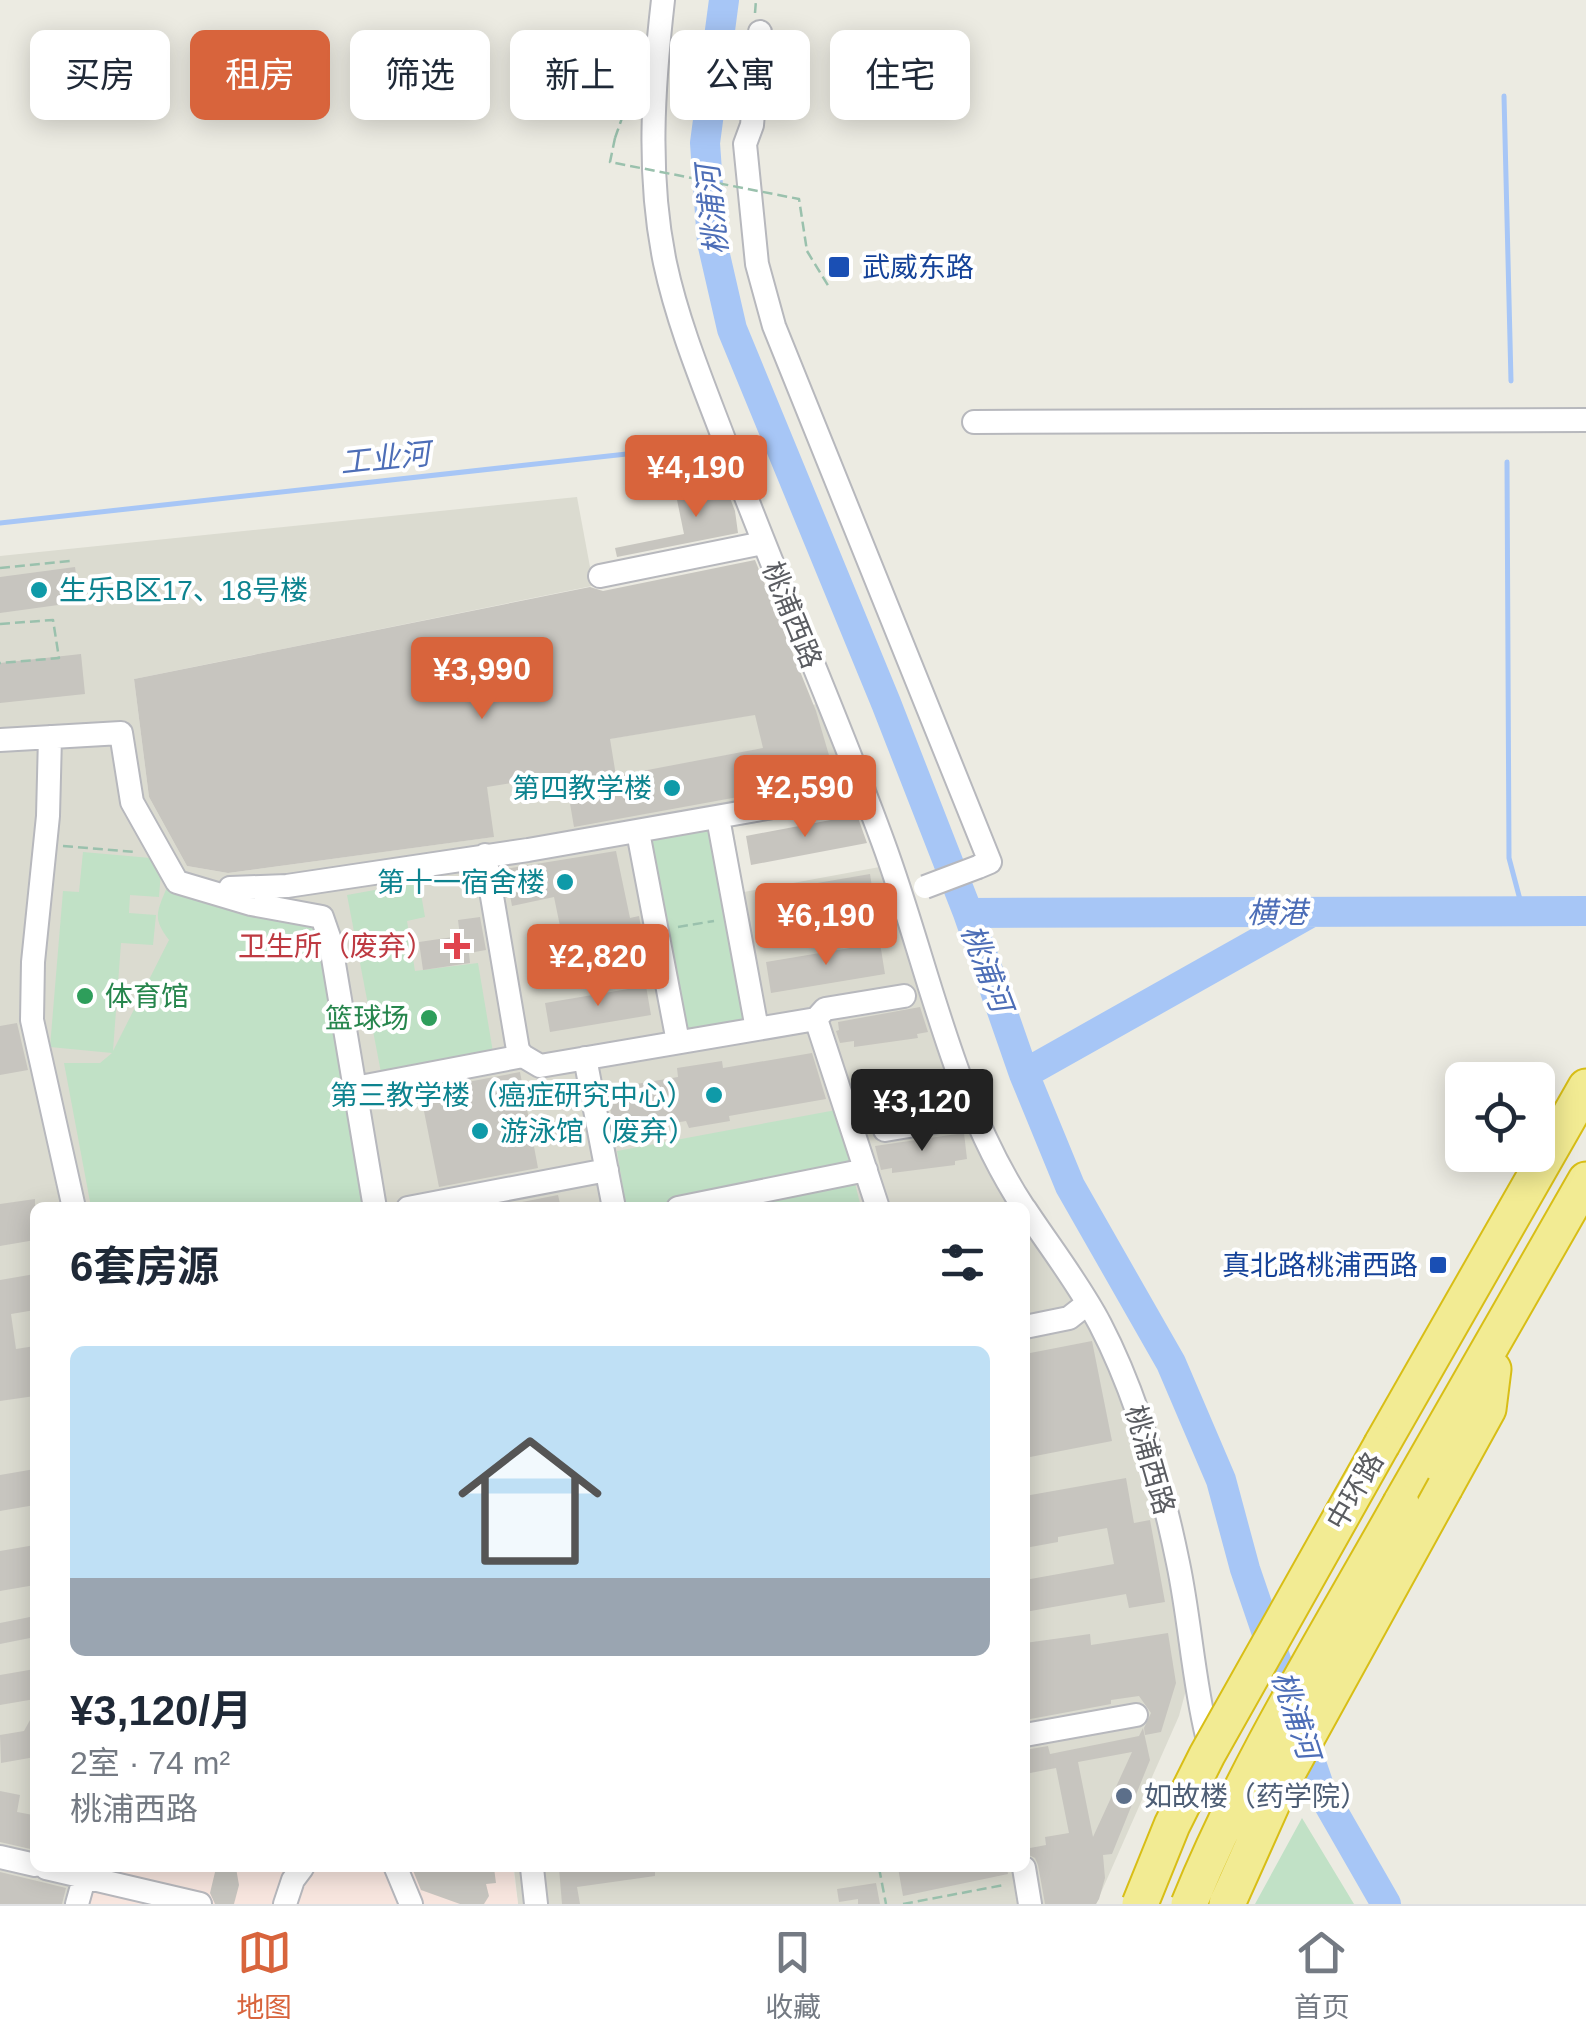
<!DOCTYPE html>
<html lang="zh">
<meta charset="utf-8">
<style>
:root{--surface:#fff;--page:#f6f6f7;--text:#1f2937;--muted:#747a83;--line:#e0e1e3;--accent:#d8643c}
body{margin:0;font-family:Helvetica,"Noto Sans SC",sans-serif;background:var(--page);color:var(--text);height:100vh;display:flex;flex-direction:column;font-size:38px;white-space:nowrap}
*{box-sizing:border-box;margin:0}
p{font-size:32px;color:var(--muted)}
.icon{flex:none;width:55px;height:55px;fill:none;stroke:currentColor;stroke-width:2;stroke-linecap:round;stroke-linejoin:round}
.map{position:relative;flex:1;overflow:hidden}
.sheet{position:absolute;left:30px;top:1202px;width:1000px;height:670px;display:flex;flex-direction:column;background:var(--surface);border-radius:15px;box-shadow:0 5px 25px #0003}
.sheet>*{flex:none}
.guide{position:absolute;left:30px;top:30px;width:1000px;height:90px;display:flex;gap:20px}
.controls{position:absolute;left:1445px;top:1062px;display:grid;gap:20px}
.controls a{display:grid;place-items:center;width:110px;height:110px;border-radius:15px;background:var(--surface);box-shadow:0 5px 25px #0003;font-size:50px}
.price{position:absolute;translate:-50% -85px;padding:0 22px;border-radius:10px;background:var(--accent);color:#fff;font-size:32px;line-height:65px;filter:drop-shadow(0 2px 5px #0008)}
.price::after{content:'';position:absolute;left:50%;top:60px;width:30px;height:22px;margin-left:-15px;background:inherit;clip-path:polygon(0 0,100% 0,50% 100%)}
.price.selected{background:#222;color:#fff}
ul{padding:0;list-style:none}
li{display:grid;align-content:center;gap:20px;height:530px;padding:0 40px}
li+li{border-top:2px solid var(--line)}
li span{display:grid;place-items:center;height:310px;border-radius:15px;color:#555}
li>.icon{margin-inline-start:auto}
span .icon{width:180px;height:180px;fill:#fffc;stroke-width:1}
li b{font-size:42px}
h2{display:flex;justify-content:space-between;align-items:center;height:120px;padding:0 40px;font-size:42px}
.pill{padding:0 35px;border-radius:15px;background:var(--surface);box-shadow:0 5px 25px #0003;font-size:35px;line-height:90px}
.pill.selected{background:var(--accent);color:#fff}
.tabs{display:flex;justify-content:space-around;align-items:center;height:140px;border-top:2px solid var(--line);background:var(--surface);font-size:28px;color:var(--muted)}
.tabs a{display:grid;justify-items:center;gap:5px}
.tabs .selected{color:var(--accent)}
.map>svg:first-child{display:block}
.education{fill:#dbdbd0}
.medical{fill:#f8e6df}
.green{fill:#c1e1c6}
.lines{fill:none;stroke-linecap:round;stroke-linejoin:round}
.stream{stroke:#a7c6f6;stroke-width:5}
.river{stroke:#a7c6f6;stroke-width:30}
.building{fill:#c7c5bf;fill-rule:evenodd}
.minor-casing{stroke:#b7b8bd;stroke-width:26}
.highway-casing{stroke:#d8be16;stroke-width:39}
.path{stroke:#9ac1ad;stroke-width:2.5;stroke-dasharray:10 5;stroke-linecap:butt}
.minor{stroke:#fff;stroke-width:22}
.highway{stroke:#f2eb93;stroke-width:35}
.minor-bridge-casing{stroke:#b7b8bd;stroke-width:26;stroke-linecap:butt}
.highway-bridge-casing{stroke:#d8be16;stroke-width:39;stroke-linecap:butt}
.path-bridge{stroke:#9ac1ad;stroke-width:2.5;stroke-dasharray:10 5;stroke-linecap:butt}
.minor-bridge{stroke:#fff;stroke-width:22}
.highway-bridge{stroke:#f2eb93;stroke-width:35}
.transit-dot{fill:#1a4fb4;stroke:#fff;stroke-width:4}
.culture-dot{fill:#0f9aa8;stroke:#fff;stroke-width:4}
.health-dot{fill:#e0444e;stroke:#fff;stroke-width:4}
.leisure-dot{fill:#2e9e5b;stroke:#fff;stroke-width:4}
.service-dot{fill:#5c6f8a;stroke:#fff;stroke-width:4}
.labels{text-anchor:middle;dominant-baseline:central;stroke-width:8;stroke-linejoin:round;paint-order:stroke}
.transit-label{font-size:28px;fill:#164399;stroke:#fff;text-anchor:start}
.culture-label{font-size:28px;fill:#0d838f;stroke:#fff;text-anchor:end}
.street-label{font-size:28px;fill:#5a5c61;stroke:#fff}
.health-label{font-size:28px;fill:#be3a42;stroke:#fff;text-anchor:end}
.leisure-label{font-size:28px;fill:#27864d;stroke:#fff;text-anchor:start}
.service-label{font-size:28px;fill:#4e5e75;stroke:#fff;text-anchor:start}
.water-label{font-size:30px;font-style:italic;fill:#4d6eb7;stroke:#fff}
</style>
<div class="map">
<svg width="1586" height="1904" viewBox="0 0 1586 1904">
<rect width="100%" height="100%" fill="#ecebe2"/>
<path class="education" d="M577 497 593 583 755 553 134 679 149 797 187 866 228 873 493 837 483 760 824 703 865 804 733 827 744 892 885 866 1017 1207 35 1208V1868H99L86 1904H0V556Z
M1025 1220 1083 1307 1152 1471 1190 1675 1179 1716 1096 1904H518L514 1868H1025Z"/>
<path class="medical" d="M99 1868H513L518 1904H86Z"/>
<path class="green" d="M713 826 748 1023 683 1031 646 838Z
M83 852 162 859 159 897 130 895 129 913 156 915 153 945 121 943 113 1051 169 940C152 918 157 912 167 887L315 924 366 1207H91L64 1063H100L112 1053 50 1047 63 891 79 892Z
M419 882 425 917 407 921 415 971 478 963 495 1064 383 1083 347 895Z
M836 1110 861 1207H626L617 1151Z
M1302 1818 1354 1904H1255Z"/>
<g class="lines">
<path class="stream" d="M1504 96 1511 381
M734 442 775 438
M1507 462 1509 858 1523 911
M0 523 718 444"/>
<path class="river" d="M724 0 705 143 712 242 732 329 886 703 968 913 1024 1074 1070 1186 1171 1363 1221 1480 1245 1569 1320 1789 1386 1904
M968 913 1586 911
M1024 1074 1310 913"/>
</g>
<path class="building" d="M725 485 735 511 738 533 617 557 615 548 684 534 676 495Z
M755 560 816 711 836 779 574 827 565 774 487 787 494 837 228 873 187 866 149 797 134 679 590 587 603 591ZM755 715 763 748 616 776 610 739Z
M75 567 80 602 0 613V577Z
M81 654 85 694 0 703V663Z
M857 815 867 843 751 865 746 836Z
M616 851 630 918 639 916 644 943 542 963 537 935 561 931 554 897 512 906 505 869Z
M870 874 875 906 764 926 759 893Z
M480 917 486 950 469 953 470 963 423 970 419 942 460 936 458 920Z
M880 943 885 974 771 993 766 962Z
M646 986 651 1015 550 1032 545 1003Z
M920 1007 928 1032 917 1034 918 1038 854 1047V1041L840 1043 836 1031 839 1030 838 1022Z
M17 1023 28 1070 0 1075V1026Z
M812 1053 826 1099 729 1116 730 1121 689 1128 686 1121 615 1133 606 1089 678 1077 677 1068 722 1061 723 1068Z
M941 1070 947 1095 935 1097V1101L872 1110 871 1104 860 1106 855 1082Z
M520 1072 538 1168 439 1187 420 1091Z
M964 1133 967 1159 955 1161V1165L892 1173V1168L881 1170 875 1146Z
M558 1195 561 1208H491Z
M35 1199V1240L0 1246V1204Z
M35 1274V1310L11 1314 16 1349 35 1346V1396L0 1401V1280Z
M1092 1341 1112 1441 1025 1458V1354Z
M35 1469V1505L0 1511V1475Z
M1126 1478 1134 1523 1150 1520 1165 1602 1129 1608 1126 1594 1025 1612V1580L1114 1564 1107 1528 1058 1537V1542L1025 1548V1496Z
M35 1545V1585L0 1591V1551Z
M35 1616V1637L0 1644V1623Z
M1168 1633 1176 1683 1161 1732 1145 1735 1144 1728 1151 1713 1139 1696 1111 1700V1704L1025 1720V1643L1090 1634 1091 1645Z
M35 1669V1699L0 1705V1675Z
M35 1711V1757L1 1763 0 1735 24 1731Z
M1143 1728 1150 1760 1112 1854 1103 1855 1105 1878 1099 1899 1096 1904H1045L1038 1865 1035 1858 1025 1853V1849L1046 1845 1045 1837 1069 1833 1056 1768 1025 1774V1750L1048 1746 1050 1754 1139 1736ZM1132 1752 1093 1837 1078 1762Z
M0 1791 20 1795 17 1812 33 1815 35 1850 0 1842Z
M216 1868H236L239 1885 234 1904H215L210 1893Z
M412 1868H494L496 1883 486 1884 489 1896 484 1904H460L421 1890Z
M559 1868H655V1876L577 1887 580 1904H562Z
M898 1868H1007L1008 1874 903 1896Z
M0 1872 66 1888 62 1904H0Z
M876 1883 880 1904H858V1899L839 1902 837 1889Z"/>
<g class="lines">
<g class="minor-casing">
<path id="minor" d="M663 0C653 87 647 176 665 263 678 324 703 384 725 442 775 577 834 708 883 842 928 964 952 1099 1024 1208
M760 32 752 125 745 144 757 264 774 326 990 862 978 867
M974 422 1586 420
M600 576 763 543
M50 737 48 816 33 962 32 1020 74 1208
M0 740 121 733 132 802 177 882 251 904 322 917 330 940 375 1208
M718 818 757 1029
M638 832 678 1042
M485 855 518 1050 523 1056
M230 888 287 886 528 850 864 791
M816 1019 878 1208
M585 1058 614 1208
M355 1088 523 1056 540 1066 816 1019 825 1009 904 996
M885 1130 951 1119 970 1106
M408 1208 607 1170
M678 1208 866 1170
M1025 1209C1050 1247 1079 1284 1100 1324 1137 1395 1162 1485 1178 1563 1190 1620 1193 1679 1207 1736
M1025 1327 1069 1318 1083 1307
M1025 1735 1136 1715
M0 1857 35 1865
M46 1868 200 1904
M396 1868 411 1904
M532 1868 536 1904
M1024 1868 1030 1904
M77 1904 87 1868
M285 1904 293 1880 302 1868"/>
</g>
<g class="highway-casing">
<path id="highway" d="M1382 1444 1586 1087
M1445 1487 1488 1409 1493 1369
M1401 1503 1586 1180"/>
</g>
<path class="path" d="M755 13 756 0
M615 138 629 98
M807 251 829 287
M0 568 70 561
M0 624 53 620 59 658 0 663
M63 846 135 852
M678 927 714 921
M879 1868 886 1904
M903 1904 1004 1885"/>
<use href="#minor" class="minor"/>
<use href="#highway" class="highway"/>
<g class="minor-bridge-casing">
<path id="minor-bridge" d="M925 887 978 867"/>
</g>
<g class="highway-bridge-casing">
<path id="highway-bridge" d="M1140 1904 1172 1825 1207 1755 1382 1444
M1189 1904C1246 1764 1327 1635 1401 1503
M1227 1904 1278 1790 1445 1487"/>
</g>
<path class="path-bridge" d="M615 138 610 162 799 199 807 251"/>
<use href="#minor-bridge" class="minor-bridge"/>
<use href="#highway-bridge" class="highway-bridge"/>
</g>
<g class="transit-dot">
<rect x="827" y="255" width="24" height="24" rx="5"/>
<rect x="1428" y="1255" width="20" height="20" rx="5"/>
</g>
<g class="culture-dot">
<circle cx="39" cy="590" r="10"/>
<circle cx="672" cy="788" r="10"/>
<circle cx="565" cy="882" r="10"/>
<circle cx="714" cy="1095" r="10"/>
<circle cx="480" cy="1131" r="10"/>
</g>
<path class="health-dot" d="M452 931h10v10h10v10h-10v10h-10v-10h-10v-10h10z"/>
<g class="leisure-dot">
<circle cx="85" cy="996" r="10"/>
<circle cx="429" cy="1018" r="10"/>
</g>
<circle class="service-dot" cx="1124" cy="1796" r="10"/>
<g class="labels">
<g class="transit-label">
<text x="862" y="267">武威东路</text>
<text x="1418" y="1265" text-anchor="end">真北路桃浦西路</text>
</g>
<g class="culture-label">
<text x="59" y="590" text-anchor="start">生乐B区17、18号楼</text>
<text x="652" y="788">第四教学楼</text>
<text x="545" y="882">第十一宿舍楼</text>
<text x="694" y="1095">第三教学楼（癌症研究中心）</text>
<text x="500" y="1131" text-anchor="start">游泳馆（废弃）</text>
</g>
<g class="street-label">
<text transform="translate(792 615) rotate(68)">桃浦西路</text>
<text transform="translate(1150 1460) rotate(74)">桃浦西路</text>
<text transform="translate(1355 1491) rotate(-60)">中环路</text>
</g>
<g class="health-label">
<text x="434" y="946">卫生所（废弃）</text>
</g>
<g class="leisure-label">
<text x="105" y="996">体育馆</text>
<text x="409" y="1018" text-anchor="end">篮球场</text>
</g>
<g class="service-label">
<text x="1144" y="1796">如故楼（药学院）</text>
</g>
<g class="water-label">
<text transform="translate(712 210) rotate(-96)">桃浦河</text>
<text transform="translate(385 458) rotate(-6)">工业河</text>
<text x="1277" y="912">横港</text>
<text transform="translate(987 968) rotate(69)">桃浦河</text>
<text transform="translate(1296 1715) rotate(72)">桃浦河</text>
</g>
</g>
</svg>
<div class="controls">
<a><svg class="icon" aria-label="locate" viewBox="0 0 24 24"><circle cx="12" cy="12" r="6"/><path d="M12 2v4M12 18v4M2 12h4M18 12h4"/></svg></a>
</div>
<b class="price" style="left:696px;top:520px">¥4,190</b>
<b class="price" style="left:482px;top:722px">¥3,990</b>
<b class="price" style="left:805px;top:840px">¥2,590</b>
<b class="price" style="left:826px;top:968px">¥6,190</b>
<b class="price" style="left:598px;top:1009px">¥2,820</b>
<b class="price selected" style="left:922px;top:1154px">¥3,120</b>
<div class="guide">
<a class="pill">买房</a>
<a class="pill selected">租房</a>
<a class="pill">筛选</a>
<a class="pill">新上</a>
<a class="pill">公寓</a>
<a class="pill">住宅</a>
</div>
<section class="sheet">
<h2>6套房源<svg class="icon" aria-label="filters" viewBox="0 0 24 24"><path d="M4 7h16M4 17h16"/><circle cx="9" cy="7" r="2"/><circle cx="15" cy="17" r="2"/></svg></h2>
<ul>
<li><span style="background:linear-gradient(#bfe0f5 75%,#9aa5b1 0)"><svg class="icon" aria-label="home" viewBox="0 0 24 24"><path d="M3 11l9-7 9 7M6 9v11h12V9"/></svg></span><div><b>¥3,120/月</b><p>2室 · 74 m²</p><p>桃浦西路</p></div></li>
</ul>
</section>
</div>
<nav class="tabs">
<a class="selected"><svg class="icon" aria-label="map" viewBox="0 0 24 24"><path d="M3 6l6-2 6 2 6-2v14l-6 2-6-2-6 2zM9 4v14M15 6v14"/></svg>地图</a>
<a><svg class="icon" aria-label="saved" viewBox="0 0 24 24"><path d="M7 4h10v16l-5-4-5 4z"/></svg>收藏</a>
<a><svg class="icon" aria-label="home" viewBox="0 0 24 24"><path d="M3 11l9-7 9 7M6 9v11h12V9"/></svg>首页</a>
</nav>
